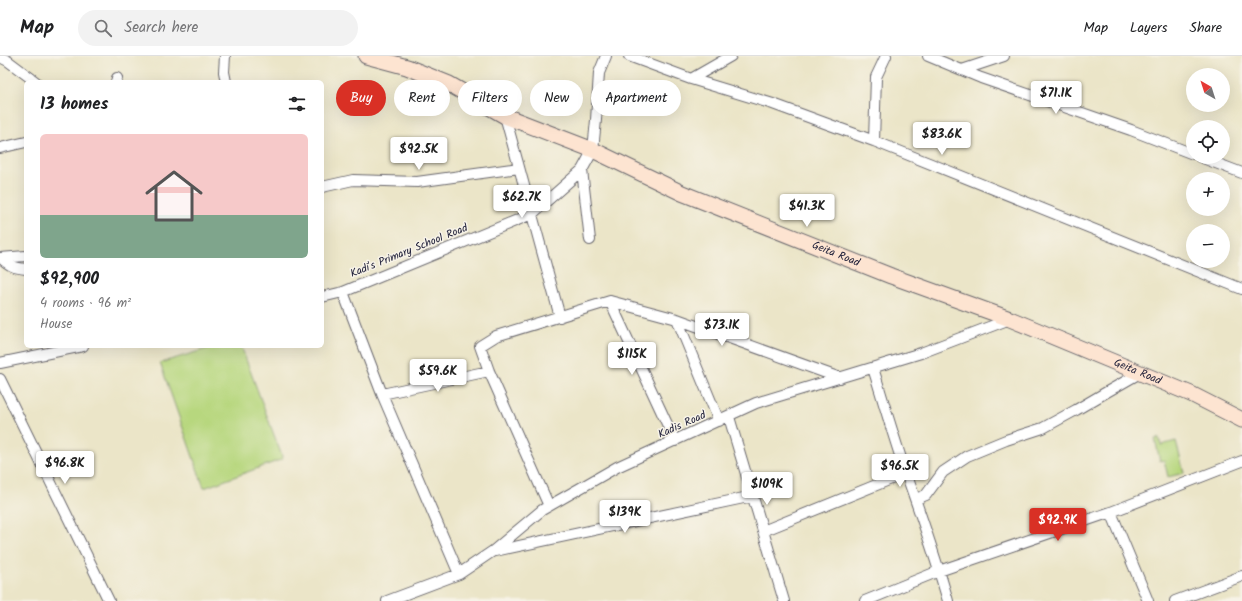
<!DOCTYPE html>
<meta charset="utf-8">
<style>
:root{--surface:#fff;--page:#f2f2f2;--text:#202124;--muted:#757577;--line:#e0e0e0;--accent:#d93025}
body{margin:0;font-family:Kalam,sans-serif;background:var(--page);color:var(--text);height:100vh;display:flex;flex-direction:column;font-size:15px;white-space:nowrap}
*{box-sizing:border-box;margin:0}
p{font-size:13px;color:var(--muted)}
.icon{flex:none;width:22px;height:22px;fill:none;stroke:currentColor;stroke-width:2;stroke-linecap:round;stroke-linejoin:round}
.map{position:relative;flex:1;overflow:hidden}
.panel{position:absolute;left:24px;top:24px;width:300px;height:268px;display:flex;flex-direction:column;background:var(--surface);border-radius:6px;box-shadow:0 4px 16px #0002}
.panel>*{flex:none}
.guide{position:absolute;left:336px;top:24px;width:380px;height:36px;display:flex;gap:8px}
.needle{width:26px;rotate:321deg}
.tools{position:absolute;left:1186px;top:12px;display:grid;gap:8px}
.tools a{display:grid;place-items:center;width:44px;height:44px;border-radius:50%;background:var(--surface);box-shadow:0 4px 16px #0002;font-size:20px}
.price{position:absolute;translate:-50% -34px;padding:0 9px;border-radius:4px;background:#fff;color:#222;font-size:13px;line-height:26px;filter:drop-shadow(0 1px 2px #0008)}
.price::after{content:'';position:absolute;left:50%;top:24px;width:12px;height:9px;margin-left:-6px;background:inherit;clip-path:polygon(0 0,100% 0,50% 100%)}
.price.selected{background:var(--accent);color:#fff}
ul{padding:0;list-style:none}
li{display:grid;align-content:center;gap:8px;height:212px;padding:0 16px}
li+li{border-top:1px solid var(--line)}
li span{display:grid;place-items:center;height:124px;border-radius:6px;color:#555}
li>.icon{margin-inline-start:auto}
span .icon{width:72px;height:72px;fill:#fffc;stroke-width:1}
li b{font-size:17px}
h2{display:flex;justify-content:space-between;align-items:center;height:48px;padding:0 16px;font-size:17px}
.tag{padding:0 14px;border-radius:18px;background:var(--surface);box-shadow:0 4px 16px #0002;font-size:14px;line-height:36px}
.tag.selected{background:var(--accent);color:#fff}
header{display:flex;align-items:center;gap:24px;box-sizing:border-box;height:56px;padding:0 20px;background:var(--surface);border-bottom:1px solid var(--line)}
header strong{font-size:19px}
nav{display:flex;gap:22px;margin-inline-start:auto;font-size:14px}
.search{width:280px;height:36px;background:var(--page);display:flex;align-items:center;gap:10px;box-sizing:border-box;padding:0 14px;border-radius:22px;color:var(--muted);font-size:15px}
.map>svg:first-child{display:block}
.green{fill:#b7d77e;stroke:#6c7c5c}
.lines{fill:none;stroke-linecap:round;stroke-linejoin:round}
.street-casing{stroke:#68666c;stroke-width:12}
.secondary-casing{stroke:#68666c;stroke-width:17}
.street{stroke:#fff;stroke-width:10}
.secondary{stroke:#fde4d1;stroke-width:15}
.labels{text-anchor:middle;dominant-baseline:central;stroke-width:3;stroke-linejoin:round;paint-order:stroke}
.street-label{font-size:11px;fill:#22223b;stroke:#f7f3e8}
</style>
<header>
<strong>Map</strong>
<div class="search"><svg class="icon" aria-label="search" viewBox="0 0 24 24"><circle cx="10" cy="10" r="6"/><path d="M15 15l6 6"/></svg>Search here</div>
<nav><a>Map</a><a>Layers</a><a>Share</a></nav>
</header>
<div class="map">
<svg width="1242" height="545" viewBox="0 0 1242 545">
<rect width="100%" height="100%" fill="#f7f3e8"/>
<filter id="ink" filterUnits="userSpaceOnUse"><feTurbulence type="fractalNoise" baseFrequency=".025" numOctaves="2"/><feDisplacementMap in="SourceGraphic" scale="8" xChannelSelector="R" yChannelSelector="G"/><feConvolveMatrix kernelMatrix="1 2 1 2 8 2 1 2 1" color-interpolation-filters="sRGB"/></filter>
<filter id="wash" filterUnits="userSpaceOnUse"><feTurbulence type="fractalNoise" baseFrequency=".012" numOctaves="4" result="noise"/><feDisplacementMap in="SourceGraphic" scale="16" xChannelSelector="R" yChannelSelector="G"/><feGaussianBlur stdDeviation="0.9" result="paint"/><feColorMatrix in="noise" values="0 0 0 0 0 0 0 0 0 0 0 0 0 0 0 0 0 1.4 0 .05"/><feComposite in="paint" operator="in"/></filter>
<g filter="url(#wash)">
<rect width="100%" height="100%" fill="#ebe5c8"/>
<path class="green" d="M216 290H241L283 403 204 432 160 307Z
M1159 382 1161 389 1176 385 1184 417 1168 421 1164 404 1160 405 1155 383Z"/>
</g>
<g filter="url(#ink)">
<g class="lines">
<g class="street-casing">
<path id="street" d="M225 0 224 16 226 26
M629 0 691 23 773 48 874 85 1242 233
M928 0 981 22 1131 74 1193 98
M0 1 8 5 36 26
M962 14 1004 0
M691 23 731 0
M116 26 117 22
M505 60 560 261
M874 85 876 21 886 0
M0 92 26 86
M1200 101 1242 117
M582 114 590 184
M322 131 353 124 417 126 519 112
M0 202 26 200
M1 202C10 210 14 212 26 213
M343 236 382 338 459 518
M322 241 343 236 532 158 582 114 593 94 596 64 599 17 606 0
M610 245 675 385
M677 263 719 365
M0 307 83 290
M873 312C884 347 894 383 906 417 921 460 936 502 948 545
M0 323 109 545
M382 338 489 315
M729 361 784 545
M916 443 926 439 943 416 967 400 1006 384 1043 372 1076 354 1105 337 1140 317
M549 450 489 315 480 290 496 280 610 245 677 263 840 322
M1111 456 1148 545
M763 475 906 417
M495 495 753 440
M387 545 459 518 493 495 542 454 617 411 756 347 921 297 1010 263
M865 545 939 515 1111 456 1242 405
M1175 545 1242 520"/>
</g>
<g class="secondary-casing">
<g id="secondary">
<path id="s1" d="M366 0 407 11 449 28 505 60 593 94 682 137 891 220 1010 263 1191 338 1242 364"/>
</g>
</g>
<use href="#street" class="street"/>
<use href="#secondary" class="secondary"/>
</g>
</g>
<g class="labels">
<g class="street-label">
<text transform="translate(409 195) rotate(-22)">Kadi's Primary School Road</text>
<text stroke="none"><textPath href="#s1" startOffset="511">Geita Road</textPath></text>
<text stroke="none"><textPath href="#s1" startOffset="835">Geita Road</textPath></text>
<text transform="translate(682 369) rotate(-24)">Kadis Road</text>
</g>
</g>
</svg>
<div class="tools">
<a><svg class="needle" viewBox="-14 -14 28 28"><path d="M0-13l5 13h-10z" fill="#e53935"/><path d="M0 13l5-13h-10z" fill="#757577"/></svg></a>
<a><svg class="icon" aria-label="locate" viewBox="0 0 24 24"><circle cx="12" cy="12" r="6"/><path d="M12 2v4M12 18v4M2 12h4M18 12h4"/></svg></a>
<a>+</a>
<a>−</a>
</div>
<b class="price" style="left:1056px;top:59px">$71.1K</b>
<b class="price" style="left:942px;top:100px">$83.6K</b>
<b class="price" style="left:419px;top:115px">$92.5K</b>
<b class="price" style="left:522px;top:163px">$62.7K</b>
<b class="price" style="left:807px;top:172px">$41.3K</b>
<b class="price" style="left:722px;top:291px">$73.1K</b>
<b class="price" style="left:632px;top:320px">$115K</b>
<b class="price" style="left:438px;top:337px">$59.6K</b>
<b class="price" style="left:65px;top:429px">$96.8K</b>
<b class="price" style="left:900px;top:432px">$96.5K</b>
<b class="price" style="left:767px;top:450px">$109K</b>
<b class="price" style="left:625px;top:478px">$139K</b>
<b class="price selected" style="left:1058px;top:486px">$92.9K</b>
<div class="guide">
<a class="tag selected">Buy</a>
<a class="tag">Rent</a>
<a class="tag">Filters</a>
<a class="tag">New</a>
<a class="tag">Apartment</a>
</div>
<section class="panel">
<h2>13 homes<svg class="icon" aria-label="filters" viewBox="0 0 24 24"><path d="M4 7h16M4 17h16"/><circle cx="9" cy="7" r="2"/><circle cx="15" cy="17" r="2"/></svg></h2>
<ul>
<li><span style="background:linear-gradient(#f6c9c9 65%,#7fa58c 0)"><svg class="icon" aria-label="home" viewBox="0 0 24 24"><path d="M3 11l9-7 9 7M6 9v11h12V9"/></svg></span><div><b>$92,900</b><p>4 rooms · 96 m²</p><p>House</p></div></li>
</ul>
</section>
</div>
